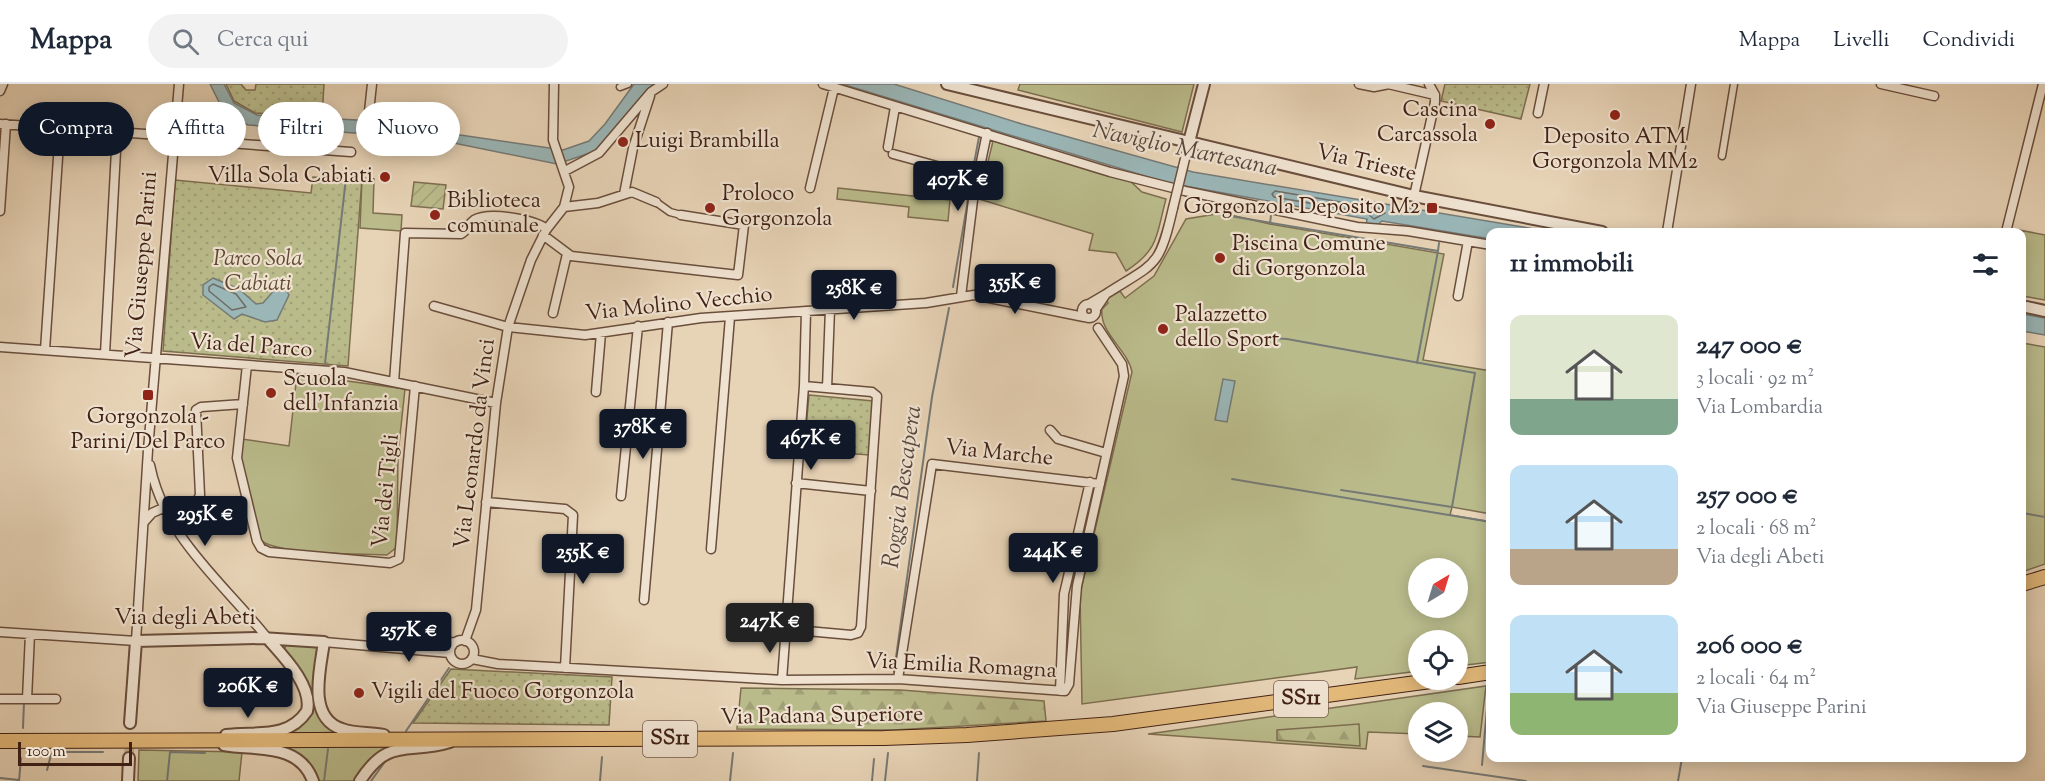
<!DOCTYPE html>
<html lang="it">
<meta charset="utf-8">
<style>
:root{--surface:#fff;--page:#f2f2f3;--text:#1f2937;--muted:#747a83;--line:#e0e1e3;--accent:#111827}
body{margin:0;font-family:"Sorts Mill Goudy",serif;background:var(--page);color:var(--text);height:100vh;display:flex;flex-direction:column;font-size:22px;white-space:nowrap}
*{box-sizing:border-box;margin:0}
p{font-size:20px;color:var(--muted)}
.icon{flex:none;width:33px;height:33px;fill:none;stroke:currentColor;stroke-width:2;stroke-linecap:round;stroke-linejoin:round}
.map{position:relative;flex:1;overflow:hidden}
.sheet{position:absolute;left:1486px;top:144px;width:540px;height:534px;display:flex;flex-direction:column;background:var(--surface);border-radius:12px;box-shadow:0 3px 15px #0003}
.sheet>*{flex:none}
.guide{position:absolute;left:18px;top:18px;width:570px;height:54px;display:flex;gap:12px}
.needle{width:39px;rotate:38deg}
.buttons{position:absolute;left:1408px;top:474px;display:grid;gap:12px}
.buttons a{display:grid;place-items:center;width:60px;height:60px;border-radius:50%;background:var(--surface);box-shadow:0 3px 15px #0003;font-size:30px}
.scale{position:absolute;left:18px;bottom:15px;width:114px;box-sizing:border-box;padding-left:6px;border:3px solid #412114;border-top:0;font-size:16px;line-height:21px;white-space:nowrap;color:#412114;-webkit-text-stroke:4px #efe2d0;paint-order:stroke}
.price{position:absolute;translate:-50% -51px;padding:0 14px;border-radius:6px;background:var(--accent);color:#fff;font-size:20px;line-height:39px;filter:drop-shadow(0 2px 3px #0008)}
.price::after{content:'';position:absolute;left:50%;top:36px;width:18px;height:14px;margin-left:-9px;background:inherit;clip-path:polygon(0 0,100% 0,50% 100%)}
.price.current{background:#222;color:#fff}
ul{padding:0;list-style:none}
li{display:flex;align-items:center;gap:18px;height:150px;padding:0 24px}
li span{display:grid;place-items:center;flex:none;width:168px;height:120px;border-radius:12px;color:#555}
li>.icon{margin-inline-start:auto}
span .icon{width:72px;height:72px;fill:#fffc;stroke-width:1}
li b{font-size:26px}
h2{display:flex;justify-content:space-between;align-items:center;height:72px;padding:0 24px;font-size:26px}
.pill{padding:0 21px;border-radius:27px;background:var(--surface);box-shadow:0 3px 15px #0003;font-size:21px;line-height:54px}
.pill.current{background:var(--accent);color:#fff}
header{display:flex;align-items:center;gap:36px;box-sizing:border-box;height:84px;padding:0 30px;background:var(--surface);border-bottom:2px solid var(--line)}
header strong{font-size:28px}
nav{display:flex;gap:33px;margin-inline-start:auto;font-size:21px}
.search{width:420px;height:54px;background:var(--page);display:flex;align-items:center;gap:15px;box-sizing:border-box;padding:0 21px;border-radius:33px;color:var(--muted);font-size:22px}
.map>svg:first-child{display:block}
.grass{fill:#babb8b;stroke:#7e6e50;stroke-width:1.5;fill-rule:evenodd}
.forest{fill:url(#forest-firs);stroke:#7e6e50;stroke-width:1.5}
.park{fill:url(#park-dots);stroke:#7e6e50;stroke-width:1.5}
.garden{fill:url(#garden-furrows);stroke:#7e6e50;stroke-width:1.5}
.water{fill:#9ab6b7;stroke:#767a76;stroke-width:1.5}
.lines{fill:none;stroke-linecap:round;stroke-linejoin:round}
.shore{stroke:#6e6c66;stroke-width:1.5}
.stream{stroke:#767a76;stroke-width:2}
.tertiary-tunnel{stroke:#c6af96;stroke-width:10;stroke-dasharray:10 5;stroke-linecap:butt}
.pedestrian-casing{stroke:#6a4e3c;stroke-width:9}
.minor-casing{stroke:#6a4e3c;stroke-width:11}
.tertiary-casing{stroke:#6a4e3c;stroke-width:14}
.primary-casing{stroke:#412114;stroke-width:16}
.pedestrian{stroke:#efe2d0;stroke-width:6}
.minor{stroke:#efe2d0;stroke-width:8}
.tertiary{stroke:#efe2d0;stroke-width:10}
.primary{stroke:#e4ba7b;stroke-width:14}
.minor-bridge-casing{stroke:#6a4e3c;stroke-width:11;stroke-linecap:butt}
.minor-bridge{stroke:#efe2d0;stroke-width:8}
.poi-dot{fill:#8f2418;stroke:#efe2d0;stroke-width:2}
.labels{text-anchor:middle;dominant-baseline:central;stroke-width:4.5;stroke-linejoin:round;paint-order:stroke}
.shield{fill:#efe2d0;stroke:#755b4c;stroke-width:1.5}
.shield-label{font-size:21px;font-weight:bold;fill:#412114}
.poi-label{font-size:22px;fill:#412114;stroke:#efe2d0;text-anchor:start}
.street-label{font-size:22px;fill:#412114;stroke:#efe2d0}
.park-label{font-size:22px;font-style:italic;fill:#5f4832;stroke:#efe2d0}
.water-label{font-size:24px;font-style:italic;fill:#57463d;stroke:#efe2d0}
</style>
<header>
<strong>Mappa</strong>
<div class="search"><svg class="icon" aria-label="search" viewBox="0 0 24 24"><circle cx="10" cy="10" r="6"/><path d="M15 15l6 6"/></svg>Cerca qui</div>
<nav><a>Mappa</a><a>Livelli</a><a>Condividi</a></nav>
</header>
<div class="map">
<svg width="2045" height="697" viewBox="0 0 2045 697">
<defs>
<pattern id="forest-firs" width="22" height="20" patternUnits="userSpaceOnUse" patternTransform="scale(1.5)"><rect width="22" height="20" fill="#babb8b"/><path d="M5 1l3.5 6h-7zM16 11l3.5 6h-7z" fill="#a1a077"/></pattern>
<pattern id="park-dots" width="8" height="8" patternUnits="userSpaceOnUse" patternTransform="scale(1.5)"><rect width="8" height="8" fill="#babb8b"/><path d="M2 2h.1M6 6h.1" fill="none" stroke="#a1a077" stroke-width="1.8" stroke-linecap="round"/></pattern>
<pattern id="garden-furrows" width="10" height="10" patternUnits="userSpaceOnUse" patternTransform="scale(1.5)"><rect width="10" height="10" fill="#babb8b"/><path d="M-1 1l2-2M0 10L10 0M9 11l2-2" fill="none" stroke="#a1a077"/></pattern>
</defs>
<rect width="100%" height="100%" fill="#e7d3b6"/>
<filter id="stains"><feTurbulence type="fractalNoise" baseFrequency=".00333" numOctaves="4"/><feColorMatrix values="0 0 0 0 .2 0 0 0 0 .09 0 0 0 0 .02 0 0 0 .5 -.17"/></filter>
<radialGradient id="worn" r=".72"><stop offset=".6" stop-color="#630" stop-opacity="0"/><stop offset="1" stop-color="#630" stop-opacity=".3"/></radialGradient>
<path class="grass" d="M1020 0H1194L1182 48 1018 6Z
M993 57 1130 97 1142 108 1166 115C1156 151 1160 165 1126 187L1116 169 1089 166 1093 150 979 115Z
M362 94 374 95 373 129 402 131 401 147 360 144Z
M838 104 950 116 948 137 908 133 909 123 837 115Z
M1222 129 1270 140 1444 170 1423 276 1491 287V430L1452 423 1450 431 1491 438V578L1458 582V556H1419V587L1355 595 1357 583 1082 620 1080 510 1132 288C1128 266 1099 249 1102 225L1108 219 1106 215 1120 207 1125 214 1154 192 1186 135ZM1419 484H1458V524H1419Z
M2014 145 2045 151V216L2022 212V148H2013Z
M2022 259 2045 263V480L2022 488Z
M297 290 405 305 398 370 397 463 387 471C364 470 272 471 260 455L241 383 242 355 289 362Z
M287 560 319 564 318 620 345 648 275 650 305 631 303 594 284 565Z
M1486 602 1480 653 1458 652V628H1419V650L1368 648 1366 665 1148 650Z
M282 662 405 663 385 669 359 697H317L306 677Z
M139 666 242 668 239 697H138Z"/>
<path class="forest" d="M741 604 901 606 1044 617 1046 637 894 646 737 645Z
M1359 640 1360 662 1277 656V646Z"/>
<path class="park" d="M226 0H241L246 6H255L256 0H324L322 33 255 29 234 17Z
M1445 0H1530L1521 35 1441 17Z
M348 92 362 94 348 282 163 267 175 96 311 109 313 93 348 95Z
M809 311 873 317 869 371 804 366Z
M451 585 612 593 609 641 413 639Z"/>
<path class="garden" d="M414 98 446 101 443 125 411 122Z"/>
<path class="water" d="M210 0H224L234 19 257 31 357 36 563 66 589 57 605 40 634 0H654L596 67 557 80 434 55 248 41 224 28Z
M842 0H894L1022 40 1193 88 1553 148H1491V155L1382 137 1376 142 1366 141 1367 135 1168 99Z
M213 194 239 205 256 220 263 219 277 203 285 204 289 211 277 236 265 238 242 230 234 235 203 211V201Z
M2022 230 2045 234V251L2022 247Z
M1223 295 1235 297 1227 338 1215 336Z"/>
<g class="lines">
<path class="shore" d="M1275 107 1382 125 1385 129 1374 135 1367 129 1274 113 1272 110Z
M213 200 236 210 246 223 232 226 209 207V203Z"/>
<path class="stream" d="M208 29 215 26
M973 85 979 53
M1212 129 1438 167 1417 279
M1270 140 1271 131
M1438 167 1439 159
M953 203 971 98
M1256 253 1287 255 1475 289 1452 423 1341 406
M325 279 347 85
M1232 395 1491 438
M2022 429 2045 433
M894 588 932 313 949 224
M23 644 24 618
M406 647 449 584
M1482 681 1489 602
M1423 682 1526 697
M47 686 51 671 55 668H103
M0 694 19 696
M19 697 21 674
M167 697 170 668 205 669
M324 697 328 665
M371 697 384 679
M600 697 602 673
M730 697 733 669
M872 697 874 675
M885 697 888 669
M977 697 979 669
M1678 697 1682 674"/>
<path class="tertiary-tunnel" d="M129 674 130 639"/>
<g class="pedestrian-casing">
<path id="pedestrian" d="M620 3 628 0
M1722 72 1734 0
M656 118 670 128 681 131"/>
</g>
<g class="minor-casing">
<path id="minor" d="M823 0 1110 88 1185 107 1357 143 1408 147 1491 161
M1359 0 1374 3 1389 0
M1388 0 1435 11
M1881 0 1934 12
M0 7 3 0
M1538 29 1544 0
M368 37 372 0
M0 40 174 52
M174 55 351 68
M216 59 218 40 224 33
M888 63 895 23
M893 70 977 93
M1183 83 1189 58
M565 87 599 69 651 8 663 0
M810 104 834 4
M624 110 633 64 650 12
M1414 112 1435 18V11L1429 0
M564 123 598 119 632 108 656 118
M0 127 6 40
M1667 148 1691 0
M2006 148 2043 0
M543 151 571 172 738 191 744 141 681 131
M1106 210C1156 178 1159 185 1173 124
M961 212 973 116 987 49
M1458 212 1468 157
M1082 227a7 7 0 1 1 14 0a7 7 0 1 1-14 0Z
M1089 220 1106 210 1096 225
M434 222 508 243 585 251 701 234 926 219 974 211 1084 233
M553 229 567 170
M0 263 344 288 496 319
M45 266 60 44
M105 270 117 48
M247 281 237 374 257 457 261 464 269 468 390 479 399 475 415 302
M394 298 405 149 461 150C468 146 468 140 474 136 489 127 533 135 547 145
M827 304 830 225
M596 308 601 249
M1050 346 1058 355 1106 369
M150 381C165 455 223 498 268 555
M796 399 871 407
M621 412 638 242
M486 418 565 425 573 431 565 584
M144 438 152 429 163 424
M173 443 196 419 200 411 196 326 201 323 243 320
M711 465 730 233
M644 516 668 238
M785 545 851 551 858 549 861 543 877 312 872 308 804 302
M0 548 136 557 148 366 179 0
M450 568a12 12 0 1 1 24 0a12 12 0 1 1-24 0Z
M465 557 476 526 496 319 508 243 531 176 546 146 564 123 569 103 553 56 554 0
M324 558 450 569
M398 560 456 558
M472 575 498 580 782 596 898 595 1065 607 1069 600 1077 502 1124 292 1122 280 1098 244
M898 595 932 380 1100 400
M782 596 804 302 806 227
M1060 607 1064 510 1090 398
M0 615H56
M27 615 30 550"/>
</g>
<g class="tertiary-casing">
<path id="tertiary" d="M947 0 1414 112 1602 148
M1189 58 1204 0
M2022 222 2045 227
M130 639 136 557 261 554 324 558C320 586 307 634 342 645 355 650 370 648 384 651
M226 651C255 647 288 656 307 627 313 602 283 572 268 555
M224 661C256 667 299 658 313 697
M128 697 129 674
M360 697C389 652 408 671 450 658"/>
</g>
<g class="primary-casing">
<path id="primary" d="M2022 500 2045 493
M1458 593 1491 588
M0 657 884 654 967 651 1113 640 1438 596"/>
</g>
<use href="#pedestrian" class="pedestrian"/>
<use href="#minor" class="minor"/>
<use href="#tertiary" class="tertiary"/>
<use href="#primary" class="primary"/>
<g class="minor-bridge-casing">
<path id="minor-bridge" d="M1173 124 1183 83"/>
</g>
<use href="#minor-bridge" class="minor-bridge"/>
</g>
<g class="poi-dot">
<circle cx="1615" cy="31" r="6"/>
<circle cx="1490" cy="40" r="6"/>
<circle cx="623" cy="58" r="6"/>
<circle cx="385" cy="93" r="6"/>
<circle cx="710" cy="124" r="6"/>
<rect x="1426" y="118" width="12" height="12" rx="3"/>
<circle cx="435" cy="131" r="6"/>
<circle cx="1220" cy="174" r="6"/>
<circle cx="1163" cy="245" r="6"/>
<circle cx="271" cy="309" r="6"/>
<rect x="142" y="305" width="12" height="12" rx="3"/>
<circle cx="359" cy="609" r="6"/>
</g>
<g class="labels">
<g class="shield">
<rect x="1274" y="597" width="54" height="36" rx="4.5"/>
<rect x="643" y="637" width="54" height="36" rx="4.5"/>
</g>
<g class="shield-label">
<text x="1301" y="615">SS11</text>
<text x="670" y="655">SS11</text>
</g>
<g class="poi-label">
<text x="1478" y="27" text-anchor="end">Cascina<tspan x="1478" dy="25">Carcassola</tspan></text>
<text x="1615" y="54" text-anchor="middle">Deposito ATM<tspan x="1615" dy="25">Gorgonzola MM2</tspan></text>
<text x="635" y="58">Luigi Brambilla</text>
<text x="373" y="93" text-anchor="end">Villa Sola Cabiati</text>
<text x="722" y="111">Proloco<tspan x="722" dy="25">Gorgonzola</tspan></text>
<text x="447" y="118">Biblioteca<tspan x="447" dy="25">comunale</tspan></text>
<text x="1420" y="124" text-anchor="end">Gorgonzola Deposito M2</text>
<text x="1232" y="161">Piscina Comune<tspan x="1232" dy="25">di Gorgonzola</tspan></text>
<text x="1175" y="232">Palazzetto<tspan x="1175" dy="25">dello Sport</tspan></text>
<text x="283" y="296">Scuola<tspan x="283" dy="25">dell'Infanzia</tspan></text>
<text x="148" y="334" text-anchor="middle">Gorgonzola -<tspan x="148" dy="25">Parini/Del Parco</tspan></text>
<text x="371" y="609">Vigili del Fuoco Gorgonzola</text>
</g>
<g class="street-label">
<text transform="translate(1366 80) rotate(13)">Via Trieste</text>
<text transform="translate(143 181) rotate(-85)">Via Giuseppe Parini</text>
<text transform="translate(679 221) rotate(-6)">Via Molino Vecchio</text>
<text transform="translate(251 263) rotate(4)">Via del Parco</text>
<text transform="translate(476 360) rotate(-83)">Via Leonardo da Vinci</text>
<text transform="translate(999 370) rotate(6)">Via Marche</text>
<text transform="translate(387 407) rotate(-84)">Via dei Tigli</text>
<text x="185" y="535">Via degli Abeti</text>
<text transform="translate(961 583) rotate(3)">Via Emilia Romagna</text>
<text transform="translate(822 633) rotate(-1)">Via Padana Superiore</text>
</g>
<g class="park-label">
<text x="258" y="176">Parco Sola<tspan x="258" dy="25">Cabiati</tspan></text>
</g>
<g class="water-label">
<text transform="translate(1185 66) rotate(12)">Naviglio Martesana</text>
<text transform="translate(903 403) rotate(-82)">Roggia Bescapera</text>
</g>
</g>
<rect width="100%" height="100%" filter="url(#stains)"/>
<rect width="100%" height="100%" fill="url(#worn)"/>
</svg>
<div class="buttons">
<a><svg class="needle" viewBox="-14 -14 28 28"><path d="M0-13l5 13h-10z" fill="#e53935"/><path d="M0 13l5-13h-10z" fill="#747a83"/></svg></a>
<a><svg class="icon" aria-label="locate" viewBox="0 0 24 24"><circle cx="12" cy="12" r="6"/><path d="M12 2v4M12 18v4M2 12h4M18 12h4"/></svg></a>
<a><svg class="icon" aria-label="layers" viewBox="0 0 24 24"><path d="M12 4l9 5-9 5-9-5zM3 14l9 5 9-5"/></svg></a>
</div>
<div class="scale">100 m</div>
<b class="price" style="left:958px;top:128px">407K €</b>
<b class="price" style="left:1015px;top:231px">355K €</b>
<b class="price" style="left:854px;top:237px">258K €</b>
<b class="price" style="left:643px;top:376px">378K €</b>
<b class="price" style="left:811px;top:387px">467K €</b>
<b class="price" style="left:205px;top:463px">295K €</b>
<b class="price" style="left:1053px;top:500px">244K €</b>
<b class="price" style="left:583px;top:501px">255K €</b>
<b class="price current" style="left:770px;top:570px">247K €</b>
<b class="price" style="left:409px;top:579px">257K €</b>
<b class="price" style="left:248px;top:635px">206K €</b>
<div class="guide">
<a class="pill current">Compra</a>
<a class="pill">Affitta</a>
<a class="pill">Filtri</a>
<a class="pill">Nuovo</a>
</div>
<section class="sheet">
<h2>11 immobili<svg class="icon" aria-label="filters" viewBox="0 0 24 24"><path d="M4 7h16M4 17h16"/><circle cx="9" cy="7" r="2"/><circle cx="15" cy="17" r="2"/></svg></h2>
<ul>
<li><span style="background:linear-gradient(#dfe7d0 70%,#7fa58c 0)"><svg class="icon" aria-label="home" viewBox="0 0 24 24"><path d="M3 11l9-7 9 7M6 9v11h12V9"/></svg></span><div><b>247 000 €</b><p>3 locali · 92 m²</p><p>Via Lombardia</p></div></li>
<li><span style="background:linear-gradient(#bfe0f5 70%,#b9a48a 0)"><svg class="icon" aria-label="home" viewBox="0 0 24 24"><path d="M3 11l9-7 9 7M6 9v11h12V9"/></svg></span><div><b>257 000 €</b><p>2 locali · 68 m²</p><p>Via degli Abeti</p></div></li>
<li><span style="background:linear-gradient(#bfe0f5 65%,#8fb573 0)"><svg class="icon" aria-label="home" viewBox="0 0 24 24"><path d="M3 11l9-7 9 7M6 9v11h12V9"/></svg></span><div><b>206 000 €</b><p>2 locali · 64 m²</p><p>Via Giuseppe Parini</p></div></li>
</ul>
</section>
</div>
